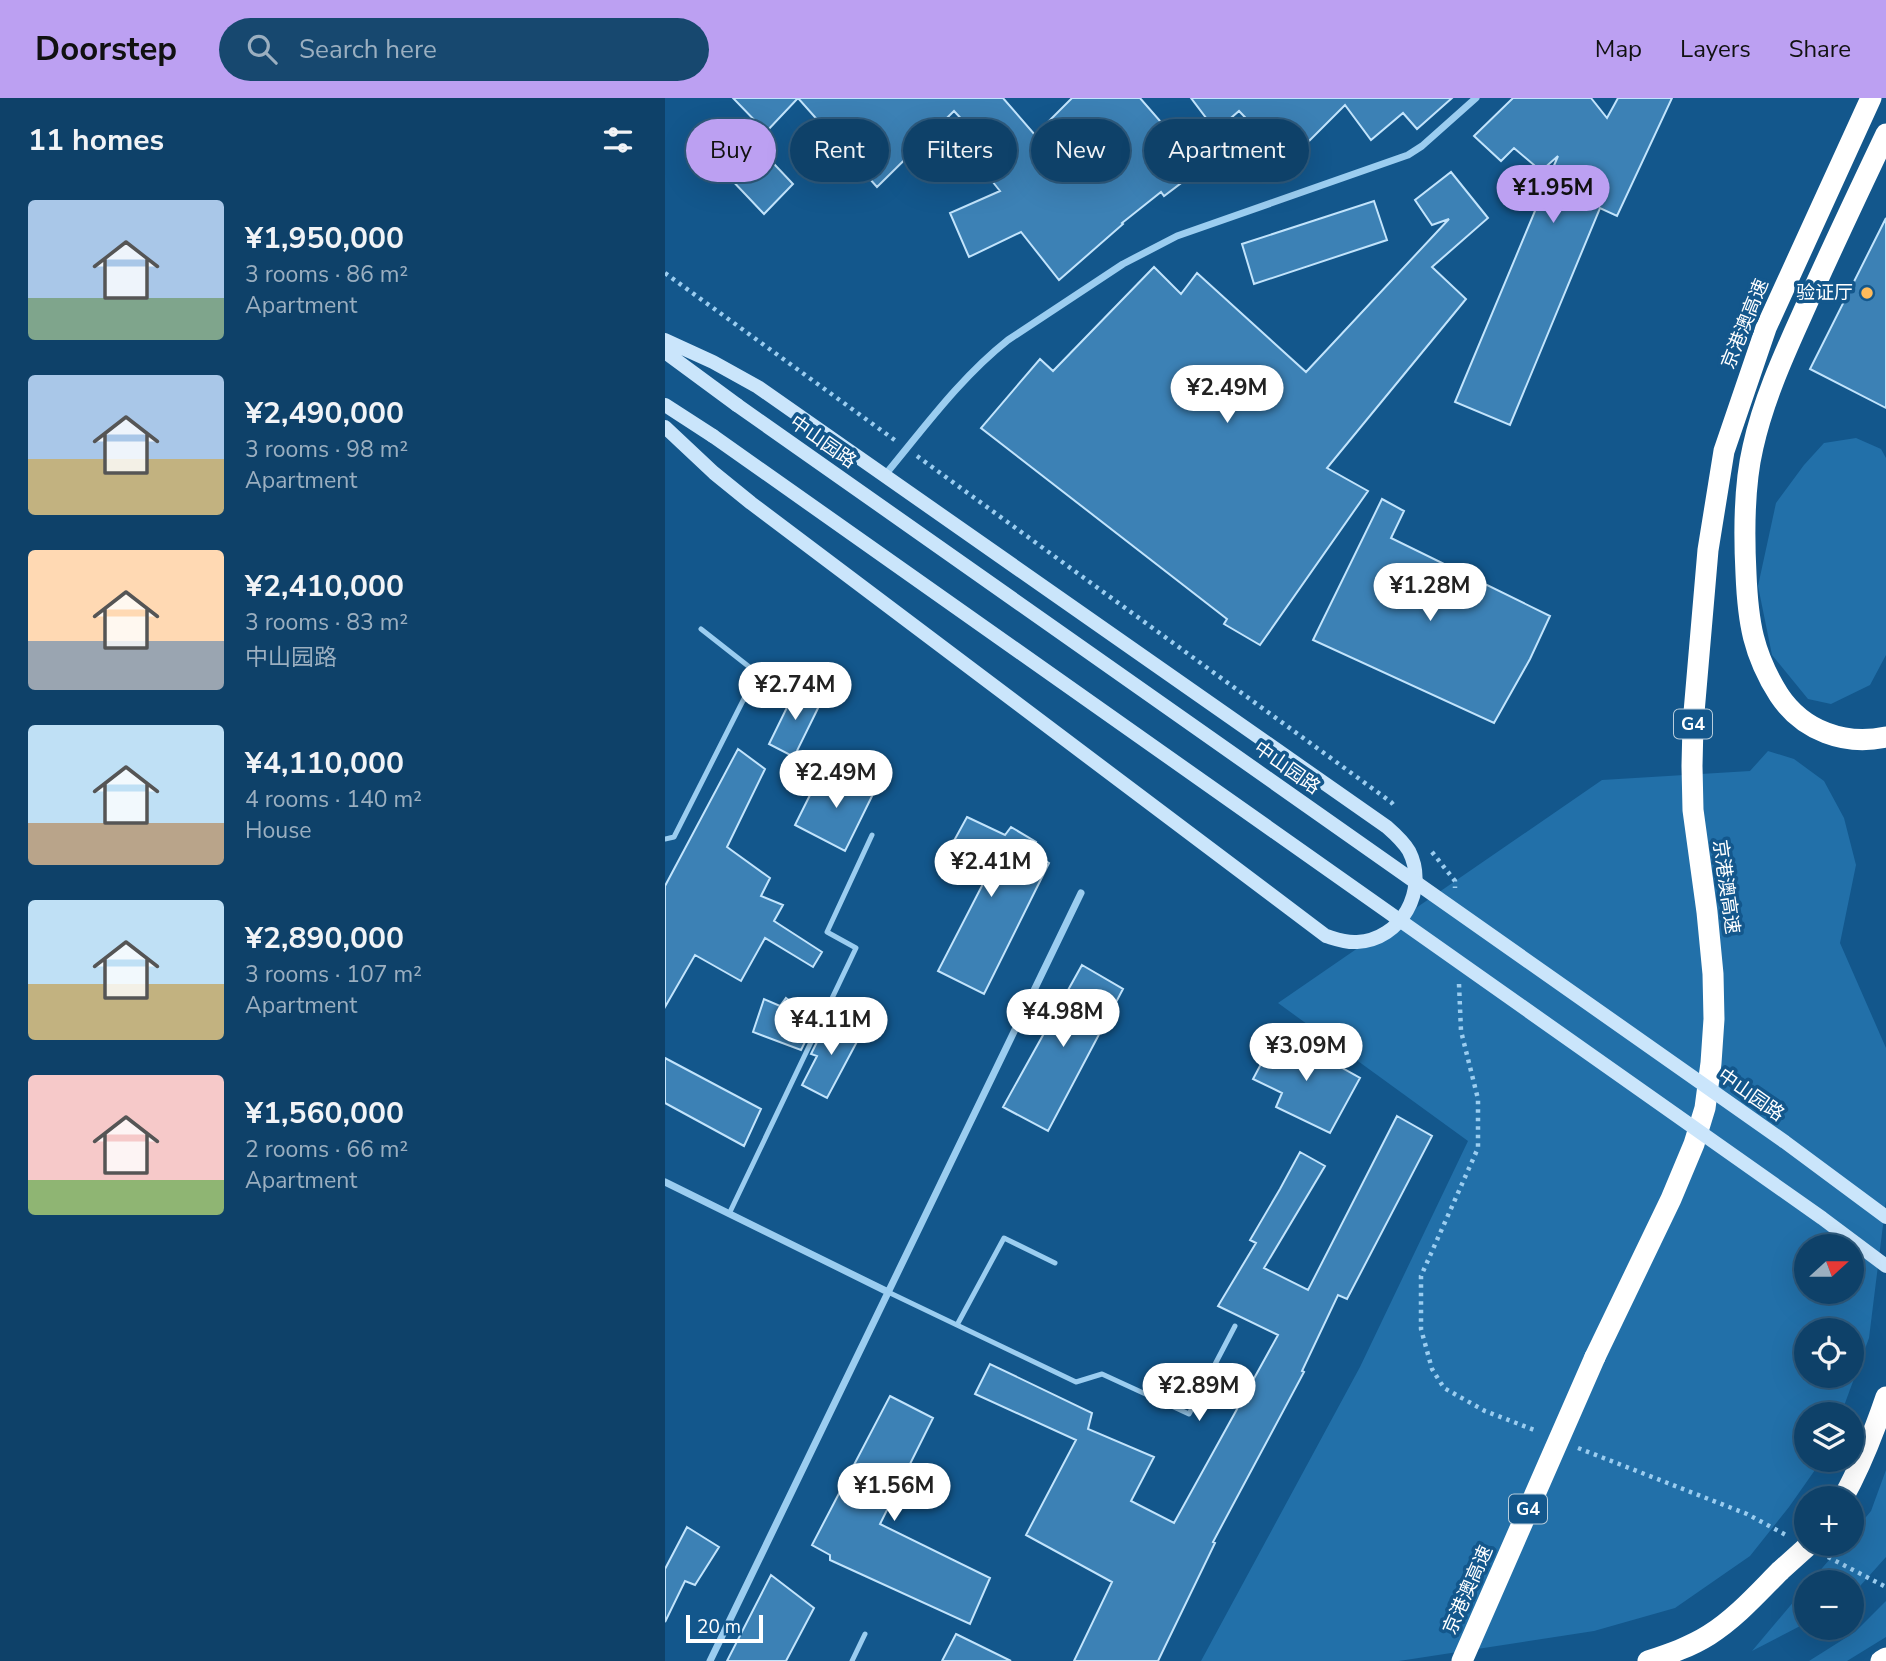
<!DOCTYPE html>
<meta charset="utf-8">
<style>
:root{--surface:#0e4169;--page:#17486f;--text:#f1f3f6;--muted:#9bafc0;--line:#2e5a7d;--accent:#bca0f2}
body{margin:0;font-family:"Nunito Sans","Noto Sans SC",sans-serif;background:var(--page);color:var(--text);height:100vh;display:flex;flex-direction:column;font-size:26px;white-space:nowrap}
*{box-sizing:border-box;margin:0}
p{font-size:23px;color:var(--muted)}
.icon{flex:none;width:38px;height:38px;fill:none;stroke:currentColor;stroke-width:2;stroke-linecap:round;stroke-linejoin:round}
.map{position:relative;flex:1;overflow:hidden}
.side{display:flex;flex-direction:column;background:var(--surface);width:665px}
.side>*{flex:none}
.guide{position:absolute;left:21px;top:21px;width:665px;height:63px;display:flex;gap:14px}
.needle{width:46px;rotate:69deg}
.controls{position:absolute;left:1129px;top:1136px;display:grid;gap:14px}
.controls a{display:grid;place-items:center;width:70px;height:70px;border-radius:50%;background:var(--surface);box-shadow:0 7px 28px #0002,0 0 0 2px var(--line);font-size:35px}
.scale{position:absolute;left:21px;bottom:18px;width:77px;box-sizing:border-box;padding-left:7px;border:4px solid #fff;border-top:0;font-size:19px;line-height:24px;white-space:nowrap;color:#fff;-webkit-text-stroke:5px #13578c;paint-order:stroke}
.price{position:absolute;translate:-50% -60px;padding:0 16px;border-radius:24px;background:#fff;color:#222;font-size:23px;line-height:46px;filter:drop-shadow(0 2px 4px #0008)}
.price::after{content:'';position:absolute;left:50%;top:42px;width:21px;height:16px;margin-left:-10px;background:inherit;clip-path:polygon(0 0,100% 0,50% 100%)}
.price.selected{background:var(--accent);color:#111}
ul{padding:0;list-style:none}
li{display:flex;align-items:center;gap:21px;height:175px;padding:0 28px}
li span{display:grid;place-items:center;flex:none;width:196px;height:140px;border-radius:7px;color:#555}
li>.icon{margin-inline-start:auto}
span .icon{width:84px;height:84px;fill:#fffc;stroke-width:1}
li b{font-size:30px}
h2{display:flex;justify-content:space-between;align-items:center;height:84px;padding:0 28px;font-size:30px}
.tag{padding:0 24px;border-radius:32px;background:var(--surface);box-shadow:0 7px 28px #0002,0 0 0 2px var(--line);font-size:24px;line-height:63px}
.tag.selected{background:var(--accent);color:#111}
header{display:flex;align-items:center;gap:42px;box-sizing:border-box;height:98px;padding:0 35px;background:var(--accent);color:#111}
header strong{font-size:33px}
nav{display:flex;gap:38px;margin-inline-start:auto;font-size:24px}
.search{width:490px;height:63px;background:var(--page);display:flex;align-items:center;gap:18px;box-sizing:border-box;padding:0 24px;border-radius:38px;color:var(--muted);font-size:26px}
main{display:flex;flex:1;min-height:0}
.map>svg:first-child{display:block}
.green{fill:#2270a9;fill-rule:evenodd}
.building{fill:#3c81b5;stroke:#c2e4fc;stroke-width:2}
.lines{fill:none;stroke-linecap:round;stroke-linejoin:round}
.path{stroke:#9bcdf0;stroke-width:4.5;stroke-dasharray:3.5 5;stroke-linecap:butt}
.lane{stroke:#9bcdf0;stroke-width:5}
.street{stroke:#9bcdf0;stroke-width:7}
.secondary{stroke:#cae5fb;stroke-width:14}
.highway{stroke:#fff;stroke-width:21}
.secondary-bridge{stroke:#cae5fb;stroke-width:14}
.highway-bridge{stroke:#fff;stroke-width:21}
.poi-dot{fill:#ffbb5b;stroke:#13578c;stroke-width:2.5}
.labels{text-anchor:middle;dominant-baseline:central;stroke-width:7;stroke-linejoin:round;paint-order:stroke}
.shield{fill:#13578c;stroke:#b8cddc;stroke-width:2}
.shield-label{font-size:18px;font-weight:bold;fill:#fff}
.poi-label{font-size:19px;fill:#fff;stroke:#13578c;text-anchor:end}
.street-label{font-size:19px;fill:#fff;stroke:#13578c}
</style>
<header>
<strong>Doorstep</strong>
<div class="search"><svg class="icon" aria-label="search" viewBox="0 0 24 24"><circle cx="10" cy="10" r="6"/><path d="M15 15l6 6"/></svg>Search here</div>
<nav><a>Map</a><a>Layers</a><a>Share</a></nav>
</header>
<main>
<section class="side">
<h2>11 homes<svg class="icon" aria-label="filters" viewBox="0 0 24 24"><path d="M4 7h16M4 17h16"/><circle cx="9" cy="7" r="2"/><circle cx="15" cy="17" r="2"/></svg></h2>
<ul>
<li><span style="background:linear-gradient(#a9c7e8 70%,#7fa58c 0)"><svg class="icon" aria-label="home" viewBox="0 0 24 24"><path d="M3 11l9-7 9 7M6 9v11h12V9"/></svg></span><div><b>¥1,950,000</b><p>3 rooms · 86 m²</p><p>Apartment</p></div></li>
<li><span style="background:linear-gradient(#a9c7e8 60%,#c2b280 0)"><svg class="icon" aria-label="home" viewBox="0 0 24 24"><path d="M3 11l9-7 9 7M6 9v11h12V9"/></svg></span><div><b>¥2,490,000</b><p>3 rooms · 98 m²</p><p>Apartment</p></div></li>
<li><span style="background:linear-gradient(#ffd9b3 65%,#9aa5b1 0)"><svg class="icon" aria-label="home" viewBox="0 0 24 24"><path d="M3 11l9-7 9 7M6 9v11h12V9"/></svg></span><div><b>¥2,410,000</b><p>3 rooms · 83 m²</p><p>中山园路</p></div></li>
<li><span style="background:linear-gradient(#bfe0f5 70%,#b9a48a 0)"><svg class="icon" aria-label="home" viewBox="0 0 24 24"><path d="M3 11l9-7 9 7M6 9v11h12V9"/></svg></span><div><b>¥4,110,000</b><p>4 rooms · 140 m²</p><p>House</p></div></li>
<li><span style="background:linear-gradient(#bfe0f5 60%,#c2b280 0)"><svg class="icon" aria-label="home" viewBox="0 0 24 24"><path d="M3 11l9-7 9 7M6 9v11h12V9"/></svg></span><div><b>¥2,890,000</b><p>3 rooms · 107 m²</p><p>Apartment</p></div></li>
<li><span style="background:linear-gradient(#f6c9c9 75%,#8fb573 0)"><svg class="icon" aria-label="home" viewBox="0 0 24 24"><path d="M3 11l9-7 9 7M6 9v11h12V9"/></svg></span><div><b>¥1,560,000</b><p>2 rooms · 66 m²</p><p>Apartment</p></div></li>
</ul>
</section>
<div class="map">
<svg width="1221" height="1563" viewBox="0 0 1221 1563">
<rect width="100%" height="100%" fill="#13578c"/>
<path class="green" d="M1191 340 1216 351 1221 360V557L1205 587 1166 606 1143 601 1107 557 1093 488 1111 405 1139 367 1159 345Z
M1103 653 1129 661 1159 683 1179 720 1191 767 1175 845 1221 950V1103L1204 1240 1176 1316H1141V1362H1157L1124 1409 1085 1458 1010 1510 929 1533 734 1563H536L695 1269 803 1043 613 905 937 682 1085 673ZM1141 1148H1186V1194H1141ZM1141 1232H1186V1278H1141Z
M1221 1372V1459L1187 1497 1186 1484H1145L1178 1446H1186L1187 1436 1206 1413Z
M1141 1489V1525L1087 1553Z
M1221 1503V1539L1182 1563H1144L1190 1534Z"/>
<path class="building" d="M68 0H338L370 37 407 0H475L536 70 499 98 496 94 457 125 458 126 394 182 356 134 304 159 285 115 335 93 327 83 342 70 289 13 212 89 133 0 101 34Z
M526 0H787L752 31 738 15 706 42 680 7 623 64 574 13 551 33Z
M848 0H926L942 20 953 0H1007L952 118 935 110 845 327 790 304 893 58 876 73 849 50 836 63 809 38Z
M94 50 128 86 99 116 63 78Z
M786 74 823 120 767 169 801 201 662 370 703 393 595 547 559 526 562 521 316 330 375 261 388 273 489 169 516 196 532 175 641 274 784 121 767 127 750 102Z
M709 103 722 142 589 186 577 146Z
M1221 120V310L1145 271Z
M717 401 739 413 726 440 885 518 865 561 829 625 648 542Z
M132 589 156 604 129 659 104 646Z
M73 651 100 671 62 749 105 780 96 798 118 807 109 823 157 854 148 869 100 840 76 883 30 857 0 909V788Z
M171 668 209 694 180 753 130 727 148 691 157 696Z
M302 719 340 737 346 729 371 744 367 754 384 765 319 896 273 873 321 780 279 761Z
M417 867 458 891 383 1033 338 1009Z
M121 900 151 922 136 952 88 934 99 901 115 908Z
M172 921 196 936 162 1000 137 987 152 958 146 956 160 928 166 932Z
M613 934 695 980 665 1035 611 1009 617 995 588 981Z
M0 960 96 1011 79 1048 0 1005Z
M732 1018 767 1038 682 1201 673 1197 637 1273 639 1274 548 1444 550 1445 493 1563H409L447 1484 361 1437 411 1342 310 1296 325 1266 427 1315 423 1331 489 1359 466 1403 509 1425 613 1237 553 1208 591 1145 585 1142 615 1091 635 1054 660 1068 599 1170 643 1192Z
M225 1298 268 1320 215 1426 325 1480 305 1526 165 1462V1457L147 1447Z
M22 1429 54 1449 30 1487 20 1483 0 1524V1471Z
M106 1477 149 1510 121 1563H62Z
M291 1536 346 1563H277Z"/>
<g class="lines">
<path class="path" d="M0 175 231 343
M252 358 726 704 730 709
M767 754 790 783V790
M794 886 796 933 813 1001V1050L756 1178V1231L767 1271 779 1290 820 1313 872 1333
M913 1350 1082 1416 1121 1437
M1163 1459 1221 1489"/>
<path class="lane" d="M0 741 9 739 92 575 36 531
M64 1116 191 850 162 834 207 737
M223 1194 411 1284 437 1276 524 1316 570 1228
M292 1227 339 1140 390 1165
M187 1563 200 1536"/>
<path class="street" d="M220 377C259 330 295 280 343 242L458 166 512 138 743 57 757 48 811 0
M0 1084 223 1194
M45 1563 416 795"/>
<path class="secondary" d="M0 242 48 264 93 289 722 729C730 736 738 743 744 753 764 792 736 842 692 844 681 845 671 841 661 838L86 405 49 375 0 329
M0 254 72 307
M0 307 48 338"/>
<path class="highway" d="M1221 36C1192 97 1163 158 1136 219 1117 261 1098 304 1088 349 1079 387 1079 437 1081 476 1083 524 1088 556 1114 597 1138 633 1180 648 1221 639
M930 1259 1006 1101 1029 1046 1040 1010 1046 965 1049 921 1048 876 1042 814 1028 712 1027 668 1028 626 1043 452 1059 353 1101 230 1206 0
M1178 1400C1196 1368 1209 1334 1221 1299
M983 1563C1004 1556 1025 1549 1044 1537 1071 1520 1093 1495 1115 1473
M1216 1563 1221 1560"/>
<path class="secondary-bridge" d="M72 307 1120 1044 1221 1119
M48 338 1157 1120 1221 1168"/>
<path class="highway-bridge" d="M1115 1473 1145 1446
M797 1563 930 1259"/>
</g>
<circle class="poi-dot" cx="1202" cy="195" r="7"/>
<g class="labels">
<g class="shield">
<rect x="1009" y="611.5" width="38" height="29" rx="5"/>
<rect x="844" y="1396.5" width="38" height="29" rx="5"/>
</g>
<g class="shield-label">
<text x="1028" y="626">G4</text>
<text x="863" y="1411">G4</text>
</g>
<g class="poi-label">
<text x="1188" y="195">验证厅</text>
</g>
<g class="street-label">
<text transform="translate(1080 226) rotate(-68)">京港澳高速</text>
<text transform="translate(158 344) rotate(35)">中山园路</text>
<text transform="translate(622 670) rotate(35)">中山园路</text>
<text transform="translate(1061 789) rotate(82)">京港澳高速</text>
<text transform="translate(1086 997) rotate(35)">中山园路</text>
<text transform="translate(803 1492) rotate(-66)">京港澳高速</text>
</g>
</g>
</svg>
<div class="controls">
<a><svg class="needle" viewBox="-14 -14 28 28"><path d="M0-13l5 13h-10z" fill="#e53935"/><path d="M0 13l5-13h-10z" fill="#9bafc0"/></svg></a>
<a><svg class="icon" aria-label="locate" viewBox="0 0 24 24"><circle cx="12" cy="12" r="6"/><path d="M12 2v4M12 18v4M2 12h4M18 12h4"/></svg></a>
<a><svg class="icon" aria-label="layers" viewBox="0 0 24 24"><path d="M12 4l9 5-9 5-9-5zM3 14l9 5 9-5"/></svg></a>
<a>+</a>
<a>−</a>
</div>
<div class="scale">20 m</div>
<b class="price selected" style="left:888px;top:127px">¥1.95M</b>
<b class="price" style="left:562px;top:327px">¥2.49M</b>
<b class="price" style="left:765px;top:525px">¥1.28M</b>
<b class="price" style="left:130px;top:624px">¥2.74M</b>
<b class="price" style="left:171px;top:712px">¥2.49M</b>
<b class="price" style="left:326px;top:801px">¥2.41M</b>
<b class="price" style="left:398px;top:951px">¥4.98M</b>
<b class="price" style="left:166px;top:959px">¥4.11M</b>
<b class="price" style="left:641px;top:985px">¥3.09M</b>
<b class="price" style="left:534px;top:1325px">¥2.89M</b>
<b class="price" style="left:229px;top:1425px">¥1.56M</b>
<div class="guide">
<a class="tag selected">Buy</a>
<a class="tag">Rent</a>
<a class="tag">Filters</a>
<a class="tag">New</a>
<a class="tag">Apartment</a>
</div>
</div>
</main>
